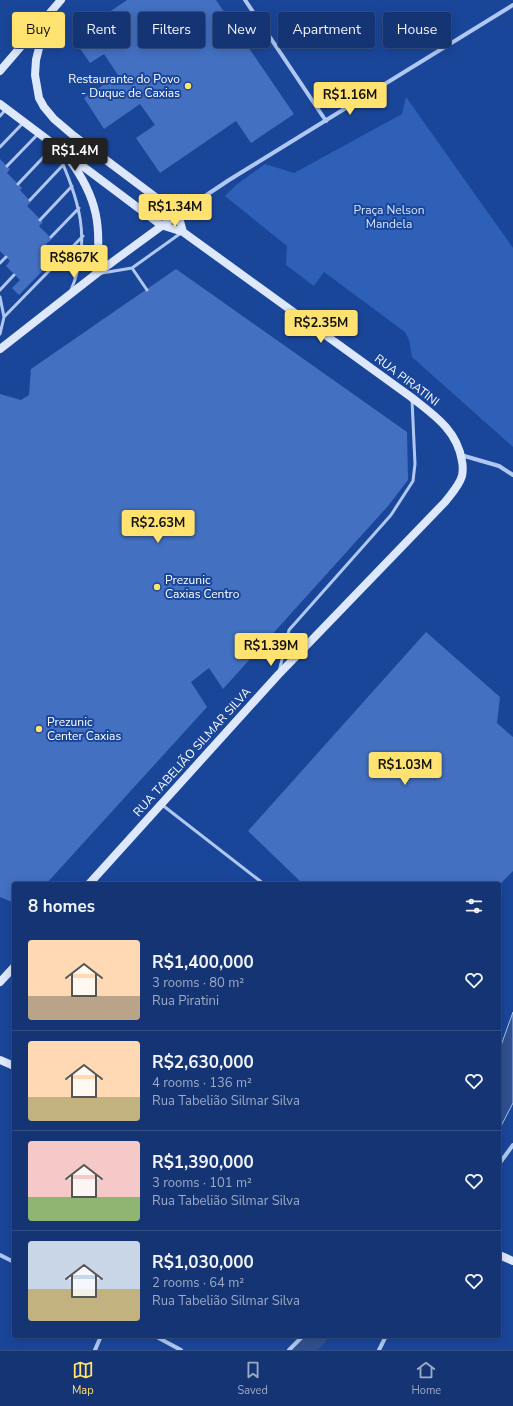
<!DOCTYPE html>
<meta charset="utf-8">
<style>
:root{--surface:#143474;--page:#213f7c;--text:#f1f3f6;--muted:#9daac5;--line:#334f86;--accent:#ffe270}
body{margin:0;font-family:"Nunito Sans",sans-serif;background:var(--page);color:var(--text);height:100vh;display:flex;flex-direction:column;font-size:15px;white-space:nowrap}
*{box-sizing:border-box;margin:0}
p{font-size:13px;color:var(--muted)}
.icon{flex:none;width:22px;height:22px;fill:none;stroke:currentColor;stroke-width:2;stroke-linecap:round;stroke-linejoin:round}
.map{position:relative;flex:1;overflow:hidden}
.side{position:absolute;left:12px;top:882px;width:489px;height:456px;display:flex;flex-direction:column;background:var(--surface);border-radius:4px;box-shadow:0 2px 10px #0003,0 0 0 1px var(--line)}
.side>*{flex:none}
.top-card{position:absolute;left:12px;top:12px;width:489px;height:36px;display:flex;gap:8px}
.price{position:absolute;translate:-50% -34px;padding:0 9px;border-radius:4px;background:var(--accent);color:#111;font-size:13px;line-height:26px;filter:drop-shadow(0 1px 2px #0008)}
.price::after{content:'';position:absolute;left:50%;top:24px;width:12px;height:9px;margin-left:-6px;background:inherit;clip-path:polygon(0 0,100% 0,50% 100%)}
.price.current{background:#222;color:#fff}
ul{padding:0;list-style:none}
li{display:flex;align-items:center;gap:12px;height:100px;padding:0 16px}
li+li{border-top:1px solid var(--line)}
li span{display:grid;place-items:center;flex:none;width:112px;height:80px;border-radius:4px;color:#555}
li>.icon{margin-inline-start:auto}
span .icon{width:48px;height:48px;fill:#fffc;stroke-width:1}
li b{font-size:17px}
h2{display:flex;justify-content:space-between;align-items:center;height:48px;padding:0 16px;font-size:17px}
.tag{padding:0 14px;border-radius:4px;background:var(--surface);box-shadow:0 2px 10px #0003,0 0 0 1px var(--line);font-size:14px;line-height:36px}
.tag.current{background:var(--accent);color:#111}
.menu{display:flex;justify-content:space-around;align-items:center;height:56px;border-top:1px solid var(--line);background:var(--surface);font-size:11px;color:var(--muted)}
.menu a{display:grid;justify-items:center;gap:2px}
.menu .current{color:var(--accent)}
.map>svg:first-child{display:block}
.green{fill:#2e60b7}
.water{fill:#30508f;stroke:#a3c1f3}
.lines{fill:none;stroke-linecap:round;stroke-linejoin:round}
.canal{stroke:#30508f;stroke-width:21}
.building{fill:#4370c1}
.lane{stroke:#b0c8f1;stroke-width:3}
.street{stroke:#b0c8f1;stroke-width:4}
.secondary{stroke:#dee8fc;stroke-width:8}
.poi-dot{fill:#ffe270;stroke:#1a469a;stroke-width:1.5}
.labels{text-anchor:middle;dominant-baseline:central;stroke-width:4;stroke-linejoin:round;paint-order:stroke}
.poi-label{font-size:12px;fill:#fff;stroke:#1a469a;text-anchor:start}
.park-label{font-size:12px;fill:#d7e5fc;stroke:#1a469a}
.street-label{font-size:12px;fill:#fff;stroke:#1a469a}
</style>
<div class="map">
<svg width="513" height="1350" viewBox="0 0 513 1350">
<rect width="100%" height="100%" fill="#1a469a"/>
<path class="green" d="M406 97 513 248V447L412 357 409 340 405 332 324 272 314 286 286 265 287 246 225 196 236 185 265 164 294 173 402 114Z"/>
<path class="water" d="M513 1012V1103L499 1130V1051Z"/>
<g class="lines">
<path class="canal" d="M302 1350 317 1336"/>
</g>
<path class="building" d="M127 0H216L294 114 251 143 236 121 160 173 136 138 155 125 140 104 104 129 84 98 118 75 104 54 90 63 72 37Z
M0 159 10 169 7 173 22 188 20 190 31 202 27 206 43 222 39 226 52 239 46 244 58 255 19 295 12 288 20 280 6 266 10 261 0 251Z
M176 269 407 432 408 480 388 506 223 689 209 668 191 682 207 707 46 884H14V903L0 897V394L21 400 29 395 31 369Z
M426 632 500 697 497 723 513 737V871L499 885V884H303L248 831Z"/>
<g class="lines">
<path class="lane" d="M0 116 6 109
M0 147 24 122
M57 150C78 199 93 238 71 290
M7 166 38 134
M18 184 54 146
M30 200 63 165
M40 220 72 186
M51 237 79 208
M0 263 6 257
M132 268 147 290
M102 273 132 268 181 233
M0 290 14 275
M0 297 4 317 0 334
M4 317 83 236
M279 672 289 630 391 515 413 481 415 464 412 400
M161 804 264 884"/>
<path class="street" d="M245 0 326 121
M178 214 229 180 513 5
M461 455 499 466 513 475
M499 1164 513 1145
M0 1255 14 1262
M155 1336 181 1350
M95 1350 101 1336
M289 1350 303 1336
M379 1350 386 1336"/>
<path class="secondary" d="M46 20 36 60 35 75 39 98 44 107 54 119 74 136 178 214 183 232
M0 71 61 0
M0 104 161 225 183 232 411 397C434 415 457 430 462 461 463 466 463 471 462 476 459 486 451 494 445 502L278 675 89 884
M69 159C98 198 102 227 96 274
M0 349 96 274 178 214
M0 982 14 967
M0 1060 14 1066
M499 1255 513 1261"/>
</g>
<g class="poi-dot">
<circle cx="188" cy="86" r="4"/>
<circle cx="157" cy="587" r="4"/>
<circle cx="39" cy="729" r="4"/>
</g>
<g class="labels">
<g class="poi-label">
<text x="180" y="79" text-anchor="end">Restaurante do Povo<tspan x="180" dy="14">- Duque de Caxias</tspan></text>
<text x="165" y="580">Prezunic<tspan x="165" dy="14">Caxias Centro</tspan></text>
<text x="47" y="722">Prezunic<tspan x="47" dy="14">Center Caxias</tspan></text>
</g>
<g class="park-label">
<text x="389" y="210">Praça Nelson<tspan x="389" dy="14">Mandela</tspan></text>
</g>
<g class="street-label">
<text transform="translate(407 380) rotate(37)">RUA PIRATINI</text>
<text transform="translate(192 752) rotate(-48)">RUA TABELIÃO SILMAR SILVA</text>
</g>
</g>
</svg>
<b class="price" style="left:350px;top:116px">R$1.16M</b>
<b class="price current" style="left:75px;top:172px">R$1.4M</b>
<b class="price" style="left:175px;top:228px">R$1.34M</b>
<b class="price" style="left:74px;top:279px">R$867K</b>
<b class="price" style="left:321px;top:344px">R$2.35M</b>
<b class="price" style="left:158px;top:544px">R$2.63M</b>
<b class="price" style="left:271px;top:667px">R$1.39M</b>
<b class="price" style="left:405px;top:786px">R$1.03M</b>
<div class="top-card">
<a class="tag current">Buy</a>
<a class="tag">Rent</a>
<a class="tag">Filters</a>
<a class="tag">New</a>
<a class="tag">Apartment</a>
<a class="tag">House</a>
</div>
<section class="side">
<h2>8 homes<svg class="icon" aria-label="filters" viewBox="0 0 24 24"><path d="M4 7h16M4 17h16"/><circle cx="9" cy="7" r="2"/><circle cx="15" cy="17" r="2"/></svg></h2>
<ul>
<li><span style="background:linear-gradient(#ffd9b3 70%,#b9a48a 0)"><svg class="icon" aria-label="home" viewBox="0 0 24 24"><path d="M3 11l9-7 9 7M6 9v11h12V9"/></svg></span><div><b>R$1,400,000</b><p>3 rooms · 80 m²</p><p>Rua Piratini</p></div><svg class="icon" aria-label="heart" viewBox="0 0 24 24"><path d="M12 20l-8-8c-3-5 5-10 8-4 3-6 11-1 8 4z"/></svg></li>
<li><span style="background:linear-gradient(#ffd9b3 70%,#c2b280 0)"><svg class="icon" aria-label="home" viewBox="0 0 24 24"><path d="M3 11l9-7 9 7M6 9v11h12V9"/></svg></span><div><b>R$2,630,000</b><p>4 rooms · 136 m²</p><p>Rua Tabelião Silmar Silva</p></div><svg class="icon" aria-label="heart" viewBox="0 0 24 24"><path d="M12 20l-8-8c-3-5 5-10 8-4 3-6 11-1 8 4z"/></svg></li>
<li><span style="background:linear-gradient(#f6c9c9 70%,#8fb573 0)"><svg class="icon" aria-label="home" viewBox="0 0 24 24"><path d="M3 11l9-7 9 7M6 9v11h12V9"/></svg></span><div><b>R$1,390,000</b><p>3 rooms · 101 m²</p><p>Rua Tabelião Silmar Silva</p></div><svg class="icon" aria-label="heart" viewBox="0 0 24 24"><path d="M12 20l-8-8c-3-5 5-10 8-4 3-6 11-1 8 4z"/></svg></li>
<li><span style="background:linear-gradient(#c9d6e8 60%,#c2b280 0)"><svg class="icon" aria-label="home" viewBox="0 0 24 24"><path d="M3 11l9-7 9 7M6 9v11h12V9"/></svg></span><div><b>R$1,030,000</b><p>2 rooms · 64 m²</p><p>Rua Tabelião Silmar Silva</p></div><svg class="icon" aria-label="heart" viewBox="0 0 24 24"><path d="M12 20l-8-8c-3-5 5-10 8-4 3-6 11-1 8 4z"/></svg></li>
</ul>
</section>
</div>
<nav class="menu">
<a class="current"><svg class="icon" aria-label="map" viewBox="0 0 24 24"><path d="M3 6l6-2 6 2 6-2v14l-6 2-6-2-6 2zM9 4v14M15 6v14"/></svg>Map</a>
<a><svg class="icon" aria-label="saved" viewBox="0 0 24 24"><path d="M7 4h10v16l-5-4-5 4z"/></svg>Saved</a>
<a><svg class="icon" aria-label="home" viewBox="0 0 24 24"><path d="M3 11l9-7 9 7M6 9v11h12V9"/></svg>Home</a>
</nav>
